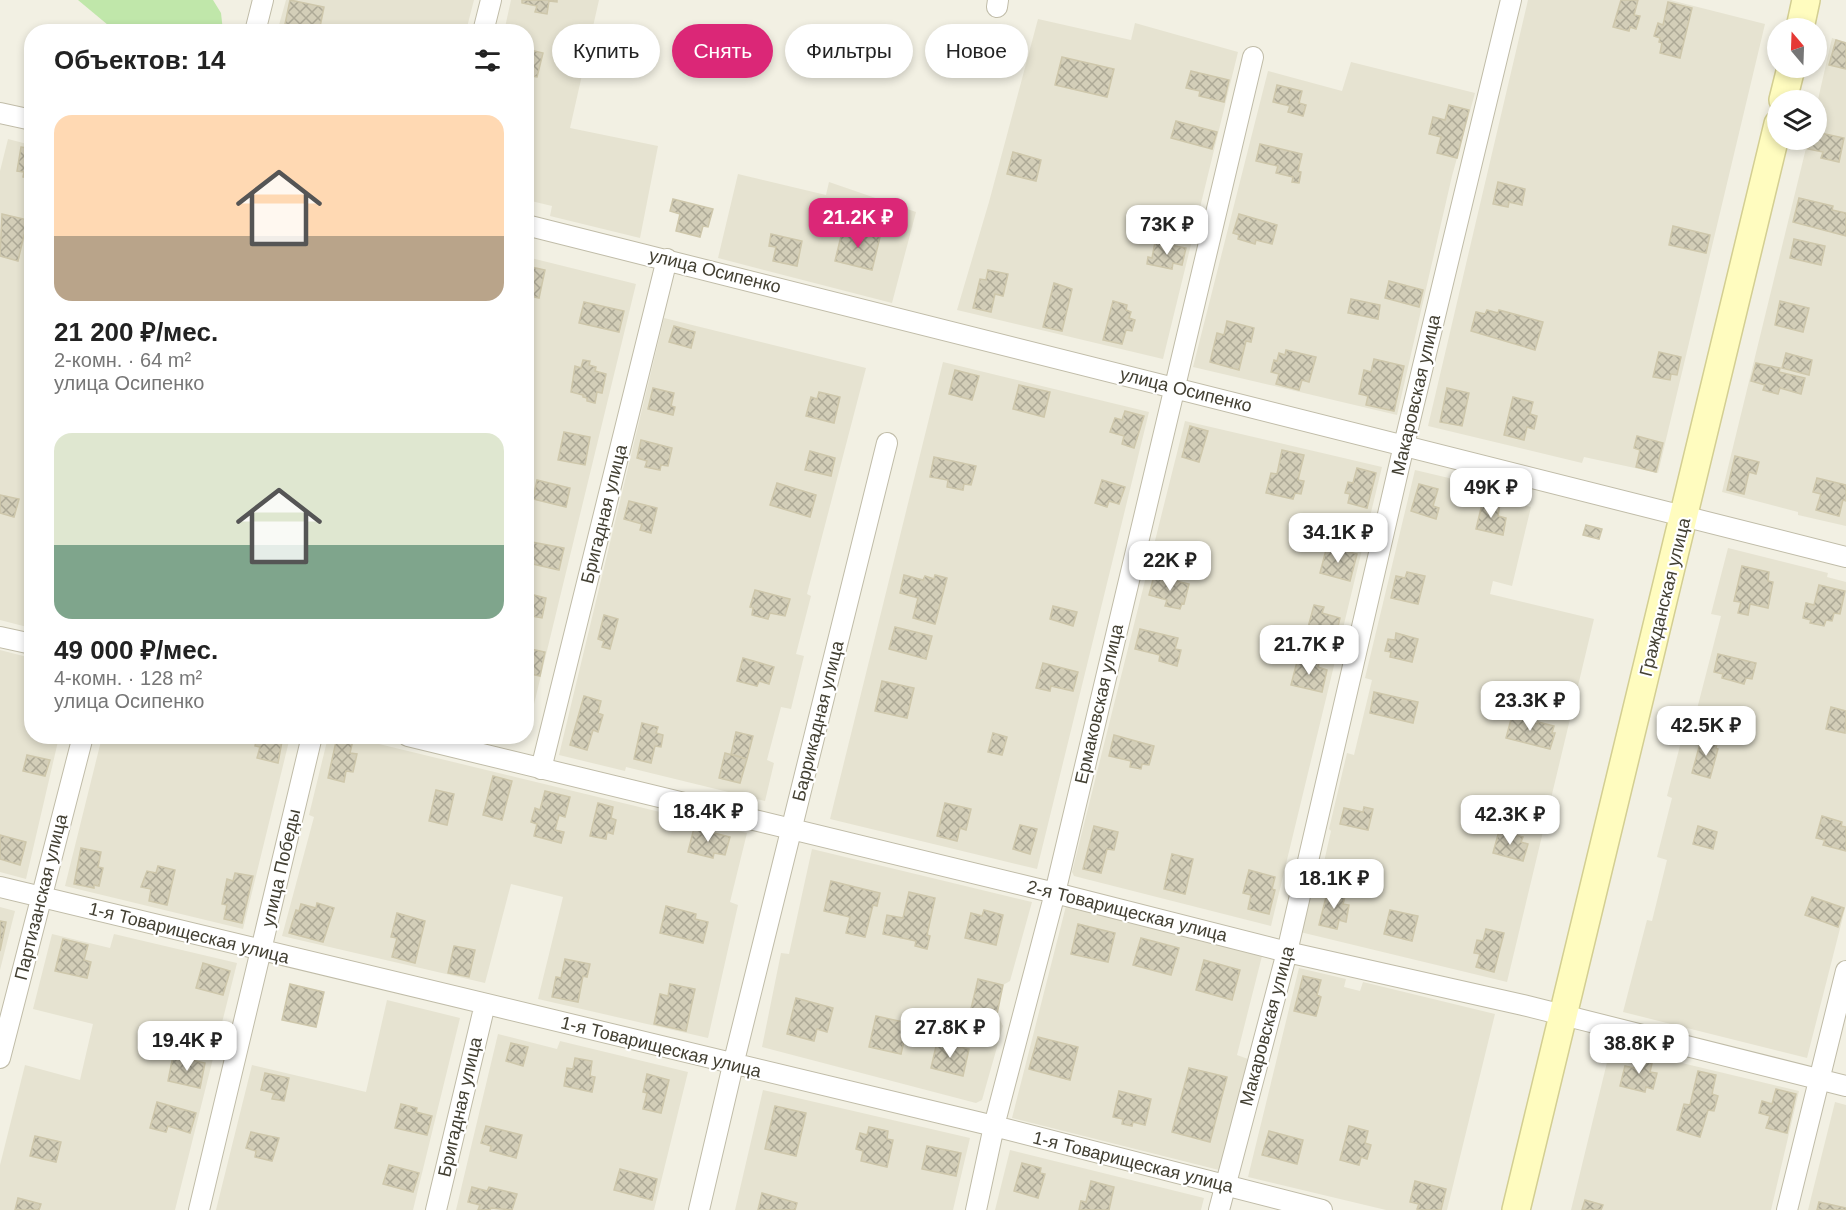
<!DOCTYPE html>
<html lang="ru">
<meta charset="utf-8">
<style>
:root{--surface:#fff;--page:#f6f6f6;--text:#222;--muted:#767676;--accent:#db2777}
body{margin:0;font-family:Helvetica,sans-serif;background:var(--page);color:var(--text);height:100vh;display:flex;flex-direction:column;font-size:22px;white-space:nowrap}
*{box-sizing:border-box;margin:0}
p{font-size:20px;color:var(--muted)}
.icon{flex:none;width:33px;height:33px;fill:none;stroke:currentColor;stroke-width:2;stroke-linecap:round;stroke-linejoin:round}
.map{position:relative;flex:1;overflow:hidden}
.drawer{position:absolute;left:24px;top:24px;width:510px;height:720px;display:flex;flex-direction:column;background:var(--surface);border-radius:24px;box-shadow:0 3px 9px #0003}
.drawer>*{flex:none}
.banner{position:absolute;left:552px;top:24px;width:570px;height:54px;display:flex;gap:12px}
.needle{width:39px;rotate:341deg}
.fabs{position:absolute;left:1767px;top:18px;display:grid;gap:12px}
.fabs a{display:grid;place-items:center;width:60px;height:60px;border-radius:50%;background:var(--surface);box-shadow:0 3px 9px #0003;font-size:30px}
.price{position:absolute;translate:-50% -51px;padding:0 14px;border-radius:12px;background:#fff;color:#222;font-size:20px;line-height:39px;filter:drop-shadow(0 2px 3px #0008)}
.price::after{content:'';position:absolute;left:50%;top:36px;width:18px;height:14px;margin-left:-9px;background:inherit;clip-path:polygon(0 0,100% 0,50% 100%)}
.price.active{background:var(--accent);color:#fff}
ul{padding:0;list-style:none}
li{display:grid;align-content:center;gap:12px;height:318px;padding:0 30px}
li span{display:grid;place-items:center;height:186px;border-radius:18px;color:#555}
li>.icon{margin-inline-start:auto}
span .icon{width:108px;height:108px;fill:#fffc;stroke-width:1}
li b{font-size:26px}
h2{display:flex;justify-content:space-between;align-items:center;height:72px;padding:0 30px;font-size:26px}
.tag{padding:0 21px;border-radius:27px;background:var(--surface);box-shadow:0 3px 9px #0003;font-size:21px;line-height:54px}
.tag.active{background:var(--accent);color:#fff}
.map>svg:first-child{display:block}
.residential{fill:#e6e3d1}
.grass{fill:#c0e7aa}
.building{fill:url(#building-cross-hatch);stroke:#cec7ab;stroke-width:1.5}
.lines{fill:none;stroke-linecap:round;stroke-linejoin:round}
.minor-casing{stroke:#c0bca8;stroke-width:22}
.secondary-casing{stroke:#d3ce92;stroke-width:30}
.minor{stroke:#fff;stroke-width:20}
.secondary{stroke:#fffcbf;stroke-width:27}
.labels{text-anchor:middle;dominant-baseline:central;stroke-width:4.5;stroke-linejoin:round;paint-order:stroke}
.street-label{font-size:18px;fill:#434033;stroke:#fff}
</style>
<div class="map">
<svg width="1846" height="1210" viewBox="0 0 1846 1210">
<defs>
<pattern id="building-cross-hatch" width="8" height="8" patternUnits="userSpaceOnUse" patternTransform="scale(1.5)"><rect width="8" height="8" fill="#d3ceb8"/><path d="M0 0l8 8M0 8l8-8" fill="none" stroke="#ada996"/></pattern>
</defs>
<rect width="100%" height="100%" fill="#f2f0e3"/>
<path class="residential" d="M286 0H474L466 31 277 32Z
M511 0H599L570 128 658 146 640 238 550 216 552 206 527 200 526 32H504Z
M1528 0H1670L1765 24 1658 473 1584 457 1582 463 1428 426Z
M1038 19 1131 40 1135 23 1238 52 1163 359 957 310 989 202Z
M1832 38 1846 42V526L1798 515V512L1722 492 1808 140H1816L1817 104Z
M1351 62 1475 93 1452 176 1397 415 1193 367 1268 71 1342 91Z
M8 139 31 145V628L0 620V171Z
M738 174 826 195 829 182 916 212 892 303 718 258Z
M527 257 636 284 527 733Z
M664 318 866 368 807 594 811 596 796 654 804 656 791 709 781 707 767 760 774 763 765 801 626 767 625 771 559 755Z
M943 362 1149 412 1037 869 830 819Z
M1185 421 1382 467 1271 926 1074 876 1072 872Z
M1415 470 1525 496 1523 505 1531 507 1512 586 1493 581 1490 594 1594 619 1507 982 1300 932 1310 892 1317 893 1331 831 1329 829 1347 753 1354 755 1372 680 1365 678Z
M1728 548 1828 573 1827 577 1846 582V905L1807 1058 1623 1012 1647 920 1652 921 1667 860 1657 857 1672 798 1667 796 1690 707 1697 709 1721 616 1711 614Z
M0 650 31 658 32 736 59 737 26 879 0 872Z
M102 737H290L243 929 65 886Z
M328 737H350L747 833 730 902 738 905 708 1038 538 999 563 897 511 884 485 983 282 936 314 817 309 815Z
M812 849 1032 902 1010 981 1003 985 997 1014 1003 1026 982 1100 976 1103 762 1047 781 953 789 954Z
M1066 906 1262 956 1237 1055 1248 1059 1219 1170 1012 1118Z
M0 907 15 911 0 970Z
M52 934 110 948 114 934 237 963 175 1210H0V1165L25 1065 80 1080 93 1024 33 1009Z
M1299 968 1346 979 1344 987 1360 991 1363 982 1495 1014 1447 1210H1386L1248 1177Z
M387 1000 460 1018 413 1210H216L252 1065 366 1092Z
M498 1034 557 1049 560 1041 688 1072 654 1210H456Z
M1611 1046 1799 1091 1771 1210H1571Z
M763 1090 970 1138 953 1210H735Z
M1835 1102 1846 1105V1210H1808Z
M1010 1150 1204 1198 1201 1210H995Z"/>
<path class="grass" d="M78 0H213L221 13 223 31H178L175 29 149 30 108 25Z"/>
<path class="building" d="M290 0 324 7 319 32H297L284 29Z
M522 0H557V2L549 1 547 14 535 12 537 6 522 3Z
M1621 0H1638L1634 15 1640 16 1636 29 1630 27 1629 31 1613 27Z
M1668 2 1692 8 1680 58 1660 53 1662 43 1659 42 1660 38 1654 36 1658 23 1663 25Z
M1836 40 1846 43V69L1829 65Z
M526 49 543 53 537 77 526 75Z
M1062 57 1114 69 1107 97 1055 85Z
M1191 71 1229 80 1224 102 1199 96 1200 91 1186 88Z
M1277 85 1302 91 1299 103 1306 105 1303 116 1288 112 1290 106 1273 102Z
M1449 105 1469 110 1457 158 1437 153 1441 137 1429 134 1433 117 1445 120Z
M1176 121 1217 132 1212 149 1171 138Z
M1816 132 1844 138 1839 162 1821 158 1823 152 1808 149 1810 140H1816Z
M1260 144 1302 154 1298 171 1301 172 1299 183 1292 182 1293 177 1276 173 1278 166 1256 161Z
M21 147 32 149V179L23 177 24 172 17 171Z
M1013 152 1041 160 1036 181 1007 174Z
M1498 182 1525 189 1522 205 1509 202 1508 207 1493 204Z
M1799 198 1833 206 1832 210 1846 213V236L1793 222Z
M673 199 713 209 708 227 703 226 700 237 676 231 680 214 670 211Z
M2 214 32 221V236L24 235 18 261 0 256Z
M1239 214 1277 225 1272 244 1256 240 1255 244 1238 239 1239 235 1233 233Z
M1673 226 1710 235 1706 253 1669 245Z
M843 228 880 237 872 270 835 261Z
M771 234 802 241 797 266 773 261 776 247 769 246Z
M1794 239 1825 246 1821 265 1790 258Z
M1155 242 1186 248 1182 265 1173 263 1172 269 1147 264 1148 257 1152 258Z
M527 266 545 270 539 298 526 295Z
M988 270 1008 274 1003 296 995 294 991 312 973 308 980 279 986 280Z
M1389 281 1423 290 1419 307 1385 298Z
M1054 283 1072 289 1062 331 1043 327Z
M1351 299 1380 305 1378 319 1348 313Z
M1113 301 1127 305 1126 310 1131 312 1129 318 1135 320 1132 331 1126 330 1122 344 1103 340Z
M1780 301 1809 308 1803 332 1775 325Z
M584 302 624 311 619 332 579 323Z
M1487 310 1498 313 1499 310 1543 322 1535 350 1471 331 1476 312 1485 314Z
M1227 321 1254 328 1251 342 1246 341 1239 370 1210 362 1217 333 1224 335Z
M674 326 695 332 691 348 669 342Z
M1286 350 1316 357 1309 382 1302 380 1299 390 1276 384 1279 374 1271 372 1274 360 1277 361 1279 353 1285 355Z
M1659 352 1681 357 1677 375 1671 374 1670 380 1653 377Z
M1786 353 1812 360 1809 375 1782 368Z
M1374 359 1404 366 1394 411 1366 405 1368 396 1359 394 1364 370 1371 372Z
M583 360 590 361 589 365 596 367 595 371 606 374 602 393 597 392 595 403 587 401V398L583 397V395L571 392 575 366 581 368Z
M1756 363 1780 368 1779 372 1805 378 1801 394 1780 388 1778 394 1763 390 1765 385 1751 381Z
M955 370 979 376 972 400 949 394Z
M1019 385 1050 392 1044 417 1013 409Z
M653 388 674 393 671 406 675 407 673 415 648 409Z
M1447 388 1469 393 1462 426 1440 422Z
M819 392 840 397 834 423 806 416 811 397 817 399Z
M1513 397 1533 402 1530 414 1537 416 1534 429 1527 427 1524 440 1504 435Z
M1125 411 1144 416 1134 448 1122 444 1124 436 1110 432 1115 418 1122 420Z
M1190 426 1208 431 1199 462 1182 457Z
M564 432 590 437 585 465 558 460Z
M1637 436 1663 443 1656 472 1636 467 1640 450 1634 448Z
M641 440 672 448 668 466 661 465 660 470 645 467 647 461 637 458Z
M1282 450 1304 455 1298 480 1304 481 1301 494 1295 493 1293 499 1266 493 1271 473 1277 474Z
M810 451 835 458 831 476 805 470Z
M1735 456 1759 462 1756 474 1749 472 1744 494 1727 490Z
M934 457 976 466 971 485 964 484 963 490 947 487 948 480 930 477Z
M1357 468 1376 473 1367 508 1348 503 1350 494 1345 493 1348 482 1353 483Z
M1817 478 1846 485V501L1843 500 1839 516 1816 510 1821 494 1813 492Z
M537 480 570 488 566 507 533 499Z
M1102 480 1125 487 1119 504 1109 501 1107 507 1095 503Z
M777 483 816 495 810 517 770 505Z
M1419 484 1438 489 1433 506 1439 508 1436 519 1411 511Z
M0 495 19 499 14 517 0 513Z
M1483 500 1500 504 1498 516 1506 518 1503 535 1476 529Z
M629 501 657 508 651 533 640 530 642 524 624 519Z
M1586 525 1602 529 1599 539 1583 535Z
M532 542 564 548 559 570 528 563Z
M1327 546 1357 554 1350 581 1320 573Z
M1742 566 1769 572 1768 581 1773 582 1768 608 1750 604 1748 615 1738 613 1741 602 1734 601Z
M1407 572 1425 576 1418 604 1391 598 1396 576 1405 578Z
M904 575 923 580 925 576 934 579 935 575 947 578 935 624 913 618 918 598 900 593Z
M1154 576 1189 584 1184 604 1182 603 1180 609 1165 606 1167 600 1149 595Z
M1819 585 1845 591 1840 614 1834 613 1832 621 1826 620 1824 626 1810 623 1811 620 1803 618 1806 603 1814 605Z
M755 590 790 599 785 616 770 613 768 619 752 615 753 608 750 607Z
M530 594 546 598 542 618 526 615Z
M1314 605 1324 607 1322 613 1340 618 1335 638 1307 631Z
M1053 606 1077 612 1073 626 1050 619Z
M604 615 618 619 610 649 602 647 604 641 598 639Z
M895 627 932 636 926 659 889 649Z
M1140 629 1178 638 1175 649 1181 650 1177 666 1159 661 1160 655 1135 649Z
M1396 633 1418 639 1412 662 1390 657 1391 652 1385 651 1388 639 1395 640Z
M526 648 545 652 540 676 526 673Z
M1718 654 1756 663 1752 679 1746 678 1744 684 1722 678 1723 674 1714 672Z
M743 658 774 667 769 684 759 681 757 686 737 681Z
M1298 658 1319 663 1318 667 1327 670 1322 692 1291 685Z
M1043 663 1078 672 1073 691 1051 686 1050 691 1036 688Z
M882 681 914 688 907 718 875 711Z
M1374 692 1418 702 1413 723 1370 713Z
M584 696 601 701 598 713 603 715 598 732 593 730 587 750 570 745Z
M1831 707 1846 711 1845 733 1826 729Z
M1513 712 1531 717 1530 722 1538 724V722L1554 726 1552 733H1555L1550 749 1506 738Z
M642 723 658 727 656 733 663 735 661 747 655 746 651 763 634 759Z
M736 732 753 736 747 759 731 754Z
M993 733 1007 737 1002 755 988 752Z
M1114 735 1154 746 1149 765 1142 764 1141 769 1130 767 1131 761 1109 756Z
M257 736H283L278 763 257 758 260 747 255 746Z
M1702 736 1718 740 1716 748 1718 749 1710 778 1692 773Z
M337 737 353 740 350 753 357 754 353 772 346 771 344 782 328 778Z
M725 753 747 759 740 783 719 778Z
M27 755 50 760 45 776 23 771Z
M493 776 512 781 502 820 483 815Z
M436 790 454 794 447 825 429 821Z
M545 791 570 797 565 817 559 815 555 830 564 832 561 843 534 836 537 824 531 822 535 808 540 810Z
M598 803 613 807 611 818 616 820 613 834 607 832 606 839 590 836Z
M945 803 971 809 966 830 960 828 957 841 937 836Z
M1364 807 1373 809 1368 830 1340 824 1344 808 1363 812Z
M1822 816 1842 822 1841 826 1846 827V851L1823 845 1825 840 1816 838Z
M1020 825 1037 829 1030 854 1013 849Z
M1094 826 1118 832 1114 850 1107 849 1101 873 1083 869Z
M1698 826 1717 832 1713 849 1693 844Z
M694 828 730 837 725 855 714 853 713 858 688 852Z
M1499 831 1523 837 1521 842 1528 844 1523 861 1493 853Z
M0 835 26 842 20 865 0 859Z
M81 848 101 852 98 867 103 868 99 886 94 885V888L74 884Z
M1172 854 1193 859 1185 894 1164 889Z
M158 866 175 870 167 905 149 901 151 889 141 887 147 871 156 873Z
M1249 870 1275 877 1272 889 1275 890 1269 914 1248 909 1251 895 1243 893Z
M235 873 253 876 242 923 224 919 227 905 222 904 227 879 233 881Z
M831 881 880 893 877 906 873 905 865 937 846 933 850 917 824 911Z
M1328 889 1346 893 1343 904 1349 905 1346 922 1339 920 1337 929 1319 925Z
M909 892 935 898 927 935 930 936 927 949 915 946 916 941 883 934 887 915 903 918Z
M1812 897 1844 908 1838 927 1805 915Z
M317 903 334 908 323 942 289 933 296 910 299 911 301 904 316 908Z
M666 906 696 914 695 919 708 922 703 943 660 933Z
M984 910 1003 915 996 945 965 938 971 913 982 916Z
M1390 910 1418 916 1412 941 1384 934Z
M397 913 425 921 415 963 392 957 397 938 391 937Z
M0 921 6 922 0 951Z
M1078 924 1115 933 1108 962 1071 954Z
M1486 929 1504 933 1494 972 1476 967 1480 954 1474 953 1477 940 1483 941Z
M1141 938 1179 948 1171 975 1133 965Z
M63 939 88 945 84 960 91 962 87 978 55 971Z
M454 946 475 950 469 977 448 973Z
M565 959 590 964 587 977 583 976 578 1002 552 997 556 977 561 978Z
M1204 960 1240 970 1232 1000 1196 990Z
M203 963 230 971 223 995 196 988Z
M1303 976 1321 980 1317 995 1321 997 1316 1016 1294 1011Z
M978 979 1003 985 997 1014 971 1009Z
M290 984 324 992 316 1027 282 1020Z
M670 984 695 989 686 1031 654 1024 660 994 668 996Z
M796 998 833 1008 827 1032 817 1029 814 1041 787 1034Z
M876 1016 908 1023 901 1054 869 1047Z
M1038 1037 1078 1047 1070 1080 1029 1069Z
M937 1042 969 1049 963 1076 931 1068Z
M511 1043 528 1047 523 1066 506 1061Z
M1638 1055 1653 1059 1650 1072 1657 1073 1653 1089 1646 1087 1645 1092 1620 1086 1625 1066 1634 1068Z
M173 1056 205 1063 200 1088 168 1081Z
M575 1058 592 1061 590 1076 595 1077 592 1092 564 1086 567 1068 573 1069Z
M1189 1068 1227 1077 1210 1142 1172 1132Z
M1698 1071 1716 1075 1712 1094 1718 1096 1714 1111 1708 1110 1700 1137 1677 1130 1684 1104 1690 1105Z
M265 1073 289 1078 284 1101 272 1099 274 1093 261 1090Z
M647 1074 669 1080 661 1113 643 1109 647 1093 643 1092Z
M1776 1089 1796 1094 1787 1133 1766 1128 1770 1116 1759 1113 1762 1101 1772 1104Z
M1119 1091 1151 1099 1145 1125 1133 1122 1132 1126 1122 1124 1123 1119 1113 1117Z
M157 1102 196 1113 190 1133 168 1126 166 1132 150 1128Z
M401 1104 417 1108 416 1112 432 1116 427 1135 395 1128Z
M775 1106 806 1113 796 1156 765 1149Z
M486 1126 522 1135 516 1158 490 1151 491 1146 481 1143Z
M1349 1126 1368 1131 1365 1143 1371 1145 1367 1159 1361 1157 1359 1165 1340 1160Z
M869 1127 888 1131 887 1139 893 1140 887 1167 861 1161 863 1151 856 1149 860 1133 867 1135Z
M1269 1131 1303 1140 1297 1164 1262 1155Z
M251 1132 279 1138 272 1161 255 1157 256 1151 246 1148Z
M35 1136 61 1142 56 1162 30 1156Z
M927 1146 961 1153 956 1176 922 1169Z
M1022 1163 1041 1168 1040 1173 1045 1174 1038 1198 1014 1191Z
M389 1165 419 1173 413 1192 383 1184Z
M620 1169 657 1179 652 1200 614 1190Z
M1091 1181 1114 1187 1109 1210H1079L1081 1201 1086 1202Z
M1415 1181 1446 1189 1441 1210H1421L1417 1209 1419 1204 1410 1202Z
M472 1187 487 1191 489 1187 517 1194 512 1210 491 1208 490 1210H478L480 1205 468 1202Z
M762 1193 797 1203 795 1210H758Z
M18 1198 41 1204 39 1210H15Z
M1585 1200 1603 1205 1601 1210H1582Z
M1819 1202 1846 1208V1210H1817Z"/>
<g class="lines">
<g class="minor-casing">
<path id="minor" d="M997 7 998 0
M255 32 263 0
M483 32 491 0
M0 113 32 120
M526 225 1846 557
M0 637 32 644
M408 736 1055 893 1287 952 1523 1005 1846 1086
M541 769 667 259
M0 887 994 1126 1322 1210
M0 1058 83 736
M199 1210 312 736
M436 1210 485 1004
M699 1210 733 1065 887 443
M976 1210 994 1126 1055 893 1253 57
M1219 1210 1287 952 1404 445 1511 0
M1787 1210 1846 971"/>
</g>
<g class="secondary-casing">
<path id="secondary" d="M1800 28 1806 0
M1783 100 1791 68
M1516 1210 1778 124"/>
</g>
<use href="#minor" class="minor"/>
<use href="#secondary" class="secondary"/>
</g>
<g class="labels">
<g class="street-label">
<text transform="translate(715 271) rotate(14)">улица Осипенко</text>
<text transform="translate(1186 390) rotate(14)">улица Осипенко</text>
<text transform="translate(1416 395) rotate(-77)">Макаровская улица</text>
<text transform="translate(604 514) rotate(-76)">Бригадная улица</text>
<text transform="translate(1665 597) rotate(-76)">Гражданская улица</text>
<text transform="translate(1099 704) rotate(-77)">Ермаковская улица</text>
<text transform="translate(818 721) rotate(-76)">Баррикадная улица</text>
<text transform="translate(281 868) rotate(-77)">улица Победы</text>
<text transform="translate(41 897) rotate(-76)">Партизанская улица</text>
<text transform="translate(1127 911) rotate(14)">2-я Товарищеская улица</text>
<text transform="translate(189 933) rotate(14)">1-я Товарищеская улица</text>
<text transform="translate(1267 1026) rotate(-75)">Макаровская улица</text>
<text transform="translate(661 1047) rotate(14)">1-я Товарищеская улица</text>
<text transform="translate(460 1107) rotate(-77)">Бригадная улица</text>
<text transform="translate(1133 1162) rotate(14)">1-я Товарищеская улица</text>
</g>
</g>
</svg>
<div class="fabs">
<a><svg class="needle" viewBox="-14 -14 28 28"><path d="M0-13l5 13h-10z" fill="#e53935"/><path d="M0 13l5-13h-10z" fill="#767676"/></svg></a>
<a><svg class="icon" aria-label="layers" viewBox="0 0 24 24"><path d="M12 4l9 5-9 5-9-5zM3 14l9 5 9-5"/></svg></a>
</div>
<b class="price active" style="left:858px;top:249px">21.2K ₽</b>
<b class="price" style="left:1167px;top:256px">73K ₽</b>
<b class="price" style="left:1491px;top:519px">49K ₽</b>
<b class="price" style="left:1338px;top:564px">34.1K ₽</b>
<b class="price" style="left:1170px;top:592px">22K ₽</b>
<b class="price" style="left:1309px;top:676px">21.7K ₽</b>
<b class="price" style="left:1530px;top:732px">23.3K ₽</b>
<b class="price" style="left:1706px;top:757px">42.5K ₽</b>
<b class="price" style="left:708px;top:843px">18.4K ₽</b>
<b class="price" style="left:1510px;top:846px">42.3K ₽</b>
<b class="price" style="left:1334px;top:910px">18.1K ₽</b>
<b class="price" style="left:950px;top:1059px">27.8K ₽</b>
<b class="price" style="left:187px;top:1072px">19.4K ₽</b>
<b class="price" style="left:1639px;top:1075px">38.8K ₽</b>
<div class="banner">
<a class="tag">Купить</a>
<a class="tag active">Снять</a>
<a class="tag">Фильтры</a>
<a class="tag">Новое</a>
</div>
<section class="drawer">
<h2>Объектов: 14<svg class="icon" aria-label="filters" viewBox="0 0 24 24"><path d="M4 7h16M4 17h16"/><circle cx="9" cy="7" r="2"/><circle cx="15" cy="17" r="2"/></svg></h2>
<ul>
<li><span style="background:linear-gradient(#ffd9b3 65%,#b9a48a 0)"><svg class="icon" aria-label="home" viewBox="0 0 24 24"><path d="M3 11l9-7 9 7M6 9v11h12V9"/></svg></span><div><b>21 200 ₽/мес.</b><p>2-комн. · 64 m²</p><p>улица Осипенко</p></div></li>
<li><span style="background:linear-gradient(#dfe7d0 60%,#7fa58c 0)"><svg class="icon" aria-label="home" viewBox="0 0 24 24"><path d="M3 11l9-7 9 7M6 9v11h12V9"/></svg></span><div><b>49 000 ₽/мес.</b><p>4-комн. · 128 m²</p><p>улица Осипенко</p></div></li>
</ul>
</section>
</div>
